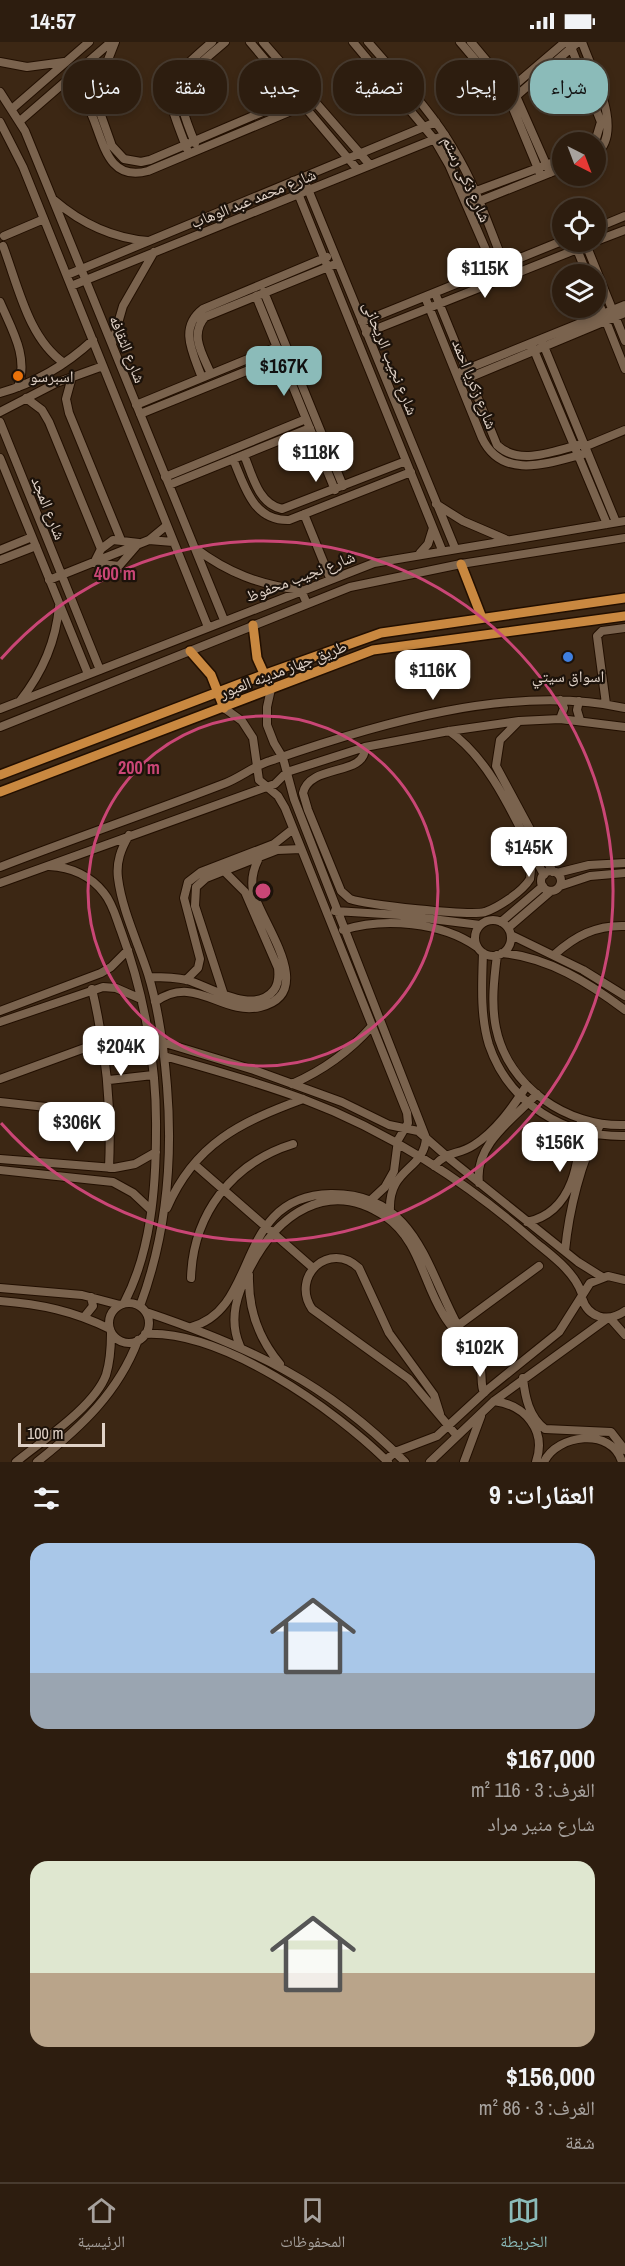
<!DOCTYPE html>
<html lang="ar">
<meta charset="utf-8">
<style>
:root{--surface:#2d1d0f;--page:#352618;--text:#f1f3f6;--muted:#a7a29e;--line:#483b2f;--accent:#8bbbb9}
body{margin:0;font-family:"Archivo Narrow","Noto Naskh Arabic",sans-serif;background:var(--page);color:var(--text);direction:rtl;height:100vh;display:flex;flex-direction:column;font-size:22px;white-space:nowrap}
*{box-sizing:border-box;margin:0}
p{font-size:20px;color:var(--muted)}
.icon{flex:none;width:33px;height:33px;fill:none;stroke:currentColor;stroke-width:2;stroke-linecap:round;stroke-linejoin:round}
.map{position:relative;height:1420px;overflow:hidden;direction:ltr}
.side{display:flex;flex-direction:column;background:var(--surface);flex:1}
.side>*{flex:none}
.banner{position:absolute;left:18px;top:18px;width:590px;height:54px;direction:rtl;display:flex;gap:12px}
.needle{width:39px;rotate:138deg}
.fabs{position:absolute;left:552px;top:90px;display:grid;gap:12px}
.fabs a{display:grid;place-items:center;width:54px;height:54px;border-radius:50%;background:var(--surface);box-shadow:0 3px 9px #0003,0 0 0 2px var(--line);font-size:30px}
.scale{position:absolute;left:18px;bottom:15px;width:87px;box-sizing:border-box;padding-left:6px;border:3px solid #e0d2c7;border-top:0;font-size:16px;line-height:21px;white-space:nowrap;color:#e0d2c7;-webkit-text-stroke:4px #1c120a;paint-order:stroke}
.price{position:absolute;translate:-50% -51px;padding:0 14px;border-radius:12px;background:#fff;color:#222;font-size:20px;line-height:39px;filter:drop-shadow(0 2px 3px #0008)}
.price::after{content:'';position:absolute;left:50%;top:36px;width:18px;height:14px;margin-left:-9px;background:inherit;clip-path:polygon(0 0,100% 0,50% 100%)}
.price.active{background:var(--accent);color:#111}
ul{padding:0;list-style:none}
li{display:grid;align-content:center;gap:12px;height:318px;padding:0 30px}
li span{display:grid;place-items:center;height:186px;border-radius:18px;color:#555}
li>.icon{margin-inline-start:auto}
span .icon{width:108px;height:108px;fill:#fffc;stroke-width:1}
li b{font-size:26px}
h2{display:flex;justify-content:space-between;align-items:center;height:72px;padding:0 30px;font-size:26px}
.pill{padding:0 21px;border-radius:24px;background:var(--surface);box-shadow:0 3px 9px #0003,0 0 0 2px var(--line);font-size:21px;line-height:54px}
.pill.active{background:var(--accent);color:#111}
.status{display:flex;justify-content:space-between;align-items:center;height:42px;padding:0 30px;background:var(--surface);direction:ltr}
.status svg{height:16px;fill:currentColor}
.dock{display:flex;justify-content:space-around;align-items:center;height:84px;border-top:2px solid var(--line);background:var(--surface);font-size:16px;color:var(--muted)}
.dock a{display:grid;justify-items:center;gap:3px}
.dock .active{color:var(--accent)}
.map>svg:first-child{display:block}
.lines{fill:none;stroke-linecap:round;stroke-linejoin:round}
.minor-casing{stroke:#220f00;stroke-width:10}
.major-casing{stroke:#220f00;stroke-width:12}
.minor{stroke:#7a634e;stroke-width:8}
.major{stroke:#c98840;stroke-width:9}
.ring{fill:none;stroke:#ca4676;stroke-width:3}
.food-dot{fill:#e8710a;stroke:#1c120a;stroke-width:2}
.shop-dot{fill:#3f7fe0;stroke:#1c120a;stroke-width:2}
.labels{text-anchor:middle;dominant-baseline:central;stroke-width:4.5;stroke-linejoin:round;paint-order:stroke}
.street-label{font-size:16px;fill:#e0d2c7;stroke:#1c120a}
.poi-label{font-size:16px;fill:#e0d2c7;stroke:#1c120a;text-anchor:start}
.centre{fill:#ca4676;stroke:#1c120a;stroke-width:3}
.ring-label{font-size:18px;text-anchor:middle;font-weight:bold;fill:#ca4676;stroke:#1c120a;stroke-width:4.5;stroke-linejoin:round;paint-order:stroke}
</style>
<div class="status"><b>14:57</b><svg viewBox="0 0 49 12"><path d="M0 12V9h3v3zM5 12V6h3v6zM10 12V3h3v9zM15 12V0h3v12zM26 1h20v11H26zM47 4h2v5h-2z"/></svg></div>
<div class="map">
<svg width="625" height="1420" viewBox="0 0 625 1420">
<rect width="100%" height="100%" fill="#3c2714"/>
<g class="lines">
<g class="minor-casing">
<path id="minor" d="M250 0 358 128
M263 0 370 123
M353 0 434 97 449 123 499 238
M368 0C398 35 431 68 454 108 478 147 491 192 509 234
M460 0 510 59 541 134
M471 0 516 54 550 131
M569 0 601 80 595 100
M582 0C592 29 625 89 596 112
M94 15 91 45 112 104 124 117 141 120 150 118 307 51
M0 20 27 25 64 20
M63 42C108 53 89 145 148 129L315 59
M509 48 565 0
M0 50 25 89 224 578
M513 57 578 0
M99 61 104 28 115 0
M13 66 89 0
M20 79 111 0
M0 80 23 125 208 585
M195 101C170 40 178 41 225 0
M187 107C163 45 161 44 212 0
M303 135 455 506
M293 139 442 508
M463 154 562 117
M54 158C82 182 112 196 148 199
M467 164 562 126
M596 186 625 174
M4 194 44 177
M596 199 625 188
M574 200 587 232
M585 200 625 299
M3 204C18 243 28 296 64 321
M67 233 436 80
M71 244 445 93
M264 250 343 444
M435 251 497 403C520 425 555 408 583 402
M256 254 335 448
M596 254 625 327
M425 255 482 396C503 440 551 420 587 411
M0 260C12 288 29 315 18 345
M362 280 562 199
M366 291 595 200
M541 297 616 480
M531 301 607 482
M112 302 123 264 154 210
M462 329 625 263
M211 332C203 313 189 293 205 275L338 221
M72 335 66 357 69 371 121 498
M202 336C193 311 178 286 203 267L327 215
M466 337 625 271
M0 351C35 341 66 323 93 298
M26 356 42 368 49 380 101 507
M136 363 277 305
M0 370 56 341 103 324
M140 372 281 315
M0 380 100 628
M584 405 625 388
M244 413C252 432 258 462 282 467L406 419
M0 416 88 632
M233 417C245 445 253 479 289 478L411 430
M165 435 306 377
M169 443 310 386
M436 462 463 479 505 497
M304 472 330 536
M113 498 139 501 119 524 94 521 101 507Z
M149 498 173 500
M195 506C228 531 260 543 301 548L307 562
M0 508 32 495
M420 511 428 502 433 486
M0 518 36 504
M49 538 149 498 166 484
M271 647 267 665V683L274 701 283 716 294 757 426 1096C424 1129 388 1125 390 1169
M20 659C42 631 56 600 59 564
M579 659 577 668 580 678
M606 662 597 594 602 589 625 586
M224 666 242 679 253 696 259 738 278 754 285 766 407 1071 408 1081 398 1098 394 1129 385 1145 371 1158
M0 667 374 521 625 479
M560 677 564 666 560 658
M518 680 500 698 496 724 553 830
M0 685 350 545 461 522 625 496
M449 689C494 720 518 785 544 833
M365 705C366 735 310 721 303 751L308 768 341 849 350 857C367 863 468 874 485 870 499 865 522 850 530 837L531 828 522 808 525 798
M129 793C121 807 116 820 118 836 122 868 138 901 148 932 159 968 164 1007 167 1044 173 1118 166 1194 140 1264
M49 824C71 825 91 834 104 851 113 862 116 876 121 889 144 951 157 1022 156 1089 156 1146 151 1210 124 1261
M0 825C75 796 151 770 226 741 241 735 254 724 270 719 376 682 512 641 625 666
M541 839a10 10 0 1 1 20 0a10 10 0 1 1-20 0Z
M557 831 589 823 625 821
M0 841 275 742 287 730 365 705 449 689 519 679 560 677 625 685
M560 844 590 834 625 831
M335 869 400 873 480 883
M475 896a18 18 0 1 1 36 0a18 18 0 1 1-36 0Z
M501 880 543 844
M508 886 551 849
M343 888C384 875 442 880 477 905
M511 893 583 928 625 954
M483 911C482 941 480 974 489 1003 509 1062 565 1095 625 1094
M502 911C548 915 589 941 625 968
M497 913C494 937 491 962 496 986 508 1045 567 1085 625 1083
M554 913C575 894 596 883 625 884
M149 935C161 935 174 935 187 938 211 945 254 974 274 948 279 941 279 934 278 926L245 850 224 829
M186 938 198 926 200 917 184 856 188 840 201 830 274 802 293 787
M92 947C106 1007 112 1064 109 1126
M223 950 195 864 196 845 206 836 277 808 301 807
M155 960C195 931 222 974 260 965 319 951 261 881 253 849 251 838 253 828 258 818
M0 969 101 931 111 925 128 908
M0 980 103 945 116 946 141 957
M162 1000 254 1028 342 1060 389 1083 418 1089 451 1118 578 1220 602 1235
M164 1014C211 1027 257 1040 303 1057 386 1088 467 1140 534 1199 552 1214 574 1229 582 1252
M0 1037 104 999
M109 1038 153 1033
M292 1042C324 1028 349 1010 372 984
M0 1060 110 1072
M0 1117 114 1126 135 1122 156 1110
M194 1122 313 1226
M434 1124C448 1108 457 1114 474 1103 496 1089 513 1065 527 1043
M0 1128 113 1140 133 1151 150 1167
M479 1141C474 1103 513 1077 537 1052
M167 1166C195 1101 241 1080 303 1057
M527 1180C574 1170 580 1118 581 1077
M565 1209C569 1167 581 1120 600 1083
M249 1233C248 1266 259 1297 280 1322
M191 1236C193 1172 232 1121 293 1102
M0 1246 82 1253 120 1263
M582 1256C588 1276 608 1281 625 1269
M0 1259C40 1262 74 1269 110 1287
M109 1281a20 20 0 1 1 40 0a20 20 0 1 1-40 0Z
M146 1270C250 1305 326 1340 405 1420
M85 1274 93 1264 91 1255
M610 1276 625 1293
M191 1285C261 1267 233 1154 331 1152 415 1151 426 1225 458 1284
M456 1285 539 1224
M145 1292C223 1288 334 1367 388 1420
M240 1304C228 1277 237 1252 250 1226 277 1173 328 1135 386 1175 419 1198 423 1240 443 1272 453 1290 472 1305 480 1324 483 1333 480 1342 484 1351
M523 1336C525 1355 529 1375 545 1387L611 1390 625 1408
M494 1359C525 1363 547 1388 536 1420
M440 1372 434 1353 389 1291 359 1226C330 1198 290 1234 312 1267L409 1337 457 1394
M386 1418 395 1410 437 1394 487 1348 559 1290 590 1241 608 1234 625 1238
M16 1420C43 1398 94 1365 106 1333 110 1320 111 1305 111 1291
M37 1420C81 1385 118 1351 138 1298
M430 1420 494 1359 608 1276
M464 1420 481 1374
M544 1420C557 1392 612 1385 622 1420"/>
</g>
<g class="major-casing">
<path id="major" d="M461 522 482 576
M253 583 257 616 271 647
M190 609 211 633 224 666
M0 733 263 633 381 591 625 556
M0 750 373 608 625 574"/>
</g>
<use href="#minor" class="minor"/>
<use href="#major" class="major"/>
</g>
<g class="ring">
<circle cx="263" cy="849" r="175"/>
<path d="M1 617A350 350 0 1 1 1 1081"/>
</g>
<circle class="food-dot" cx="18" cy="334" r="6"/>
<circle class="shop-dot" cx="568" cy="615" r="6"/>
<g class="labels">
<g class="street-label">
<text transform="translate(467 137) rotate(65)">شارع ذكى رستم</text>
<text transform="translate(253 156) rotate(-22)">شارع محمد عبد الوهاب</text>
<text transform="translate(128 307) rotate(68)">شارع الثقافه</text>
<text transform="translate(391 316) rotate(68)">شارع نجيب الريحانى</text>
<text transform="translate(475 342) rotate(68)">شارع زكريا احمد</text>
<text transform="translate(49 466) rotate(68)">شارع المجد</text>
<text transform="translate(300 534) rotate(-21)">شارع نجيب محفوظ</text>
<text transform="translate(283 627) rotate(-21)">طريق جهاز مدينه العبور</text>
</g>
<g class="poi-label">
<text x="30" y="334">اسبرسو</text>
<text x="568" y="634" text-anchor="middle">اسواق سيتي</text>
</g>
</g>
<circle cx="263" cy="849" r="9" class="centre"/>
<g class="ring-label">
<text x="115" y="538">400 m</text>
<text x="139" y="732">200 m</text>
</g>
</svg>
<div class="fabs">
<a><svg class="needle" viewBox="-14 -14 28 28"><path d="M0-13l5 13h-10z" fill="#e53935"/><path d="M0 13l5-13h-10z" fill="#a7a29e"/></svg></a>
<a><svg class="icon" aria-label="locate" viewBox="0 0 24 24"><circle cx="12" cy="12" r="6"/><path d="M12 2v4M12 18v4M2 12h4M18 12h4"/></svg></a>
<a><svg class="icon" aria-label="layers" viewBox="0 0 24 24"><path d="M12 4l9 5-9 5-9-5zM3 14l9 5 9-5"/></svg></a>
</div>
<div class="scale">100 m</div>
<b class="price" style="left:485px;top:257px">$115K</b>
<b class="price active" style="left:284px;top:355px">$167K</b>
<b class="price" style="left:316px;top:441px">$118K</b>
<b class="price" style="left:433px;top:659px">$116K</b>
<b class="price" style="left:529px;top:836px">$145K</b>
<b class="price" style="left:121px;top:1035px">$204K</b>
<b class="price" style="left:77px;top:1111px">$306K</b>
<b class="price" style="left:560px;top:1131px">$156K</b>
<b class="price" style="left:480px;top:1336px">$102K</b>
<div class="banner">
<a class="pill active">شراء</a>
<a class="pill">إيجار</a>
<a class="pill">تصفية</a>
<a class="pill">جديد</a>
<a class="pill">شقة</a>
<a class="pill">منزل</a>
</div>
</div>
<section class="side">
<h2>العقارات: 9<svg class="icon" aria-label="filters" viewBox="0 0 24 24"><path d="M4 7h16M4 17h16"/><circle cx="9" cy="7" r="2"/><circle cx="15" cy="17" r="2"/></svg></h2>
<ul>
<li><span style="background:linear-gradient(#a9c7e8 70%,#9aa5b1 0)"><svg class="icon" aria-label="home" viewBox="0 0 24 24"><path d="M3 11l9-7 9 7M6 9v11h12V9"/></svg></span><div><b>$167,000</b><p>الغرف: 3 · 116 m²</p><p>شارع منير مراد</p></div></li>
<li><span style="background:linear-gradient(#dfe7d0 60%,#b9a48a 0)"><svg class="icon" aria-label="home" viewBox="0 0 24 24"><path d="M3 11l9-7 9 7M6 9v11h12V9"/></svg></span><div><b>$156,000</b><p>الغرف: 3 · 86 m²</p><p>شقة</p></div></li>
</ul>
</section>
<nav class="dock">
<a class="active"><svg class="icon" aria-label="map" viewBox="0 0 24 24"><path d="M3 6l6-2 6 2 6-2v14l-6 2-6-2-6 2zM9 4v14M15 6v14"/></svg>الخريطة</a>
<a><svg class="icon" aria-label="saved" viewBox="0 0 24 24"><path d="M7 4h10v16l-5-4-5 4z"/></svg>المحفوظات</a>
<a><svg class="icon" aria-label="home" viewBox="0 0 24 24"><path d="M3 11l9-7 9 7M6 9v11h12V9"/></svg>الرئيسية</a>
</nav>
